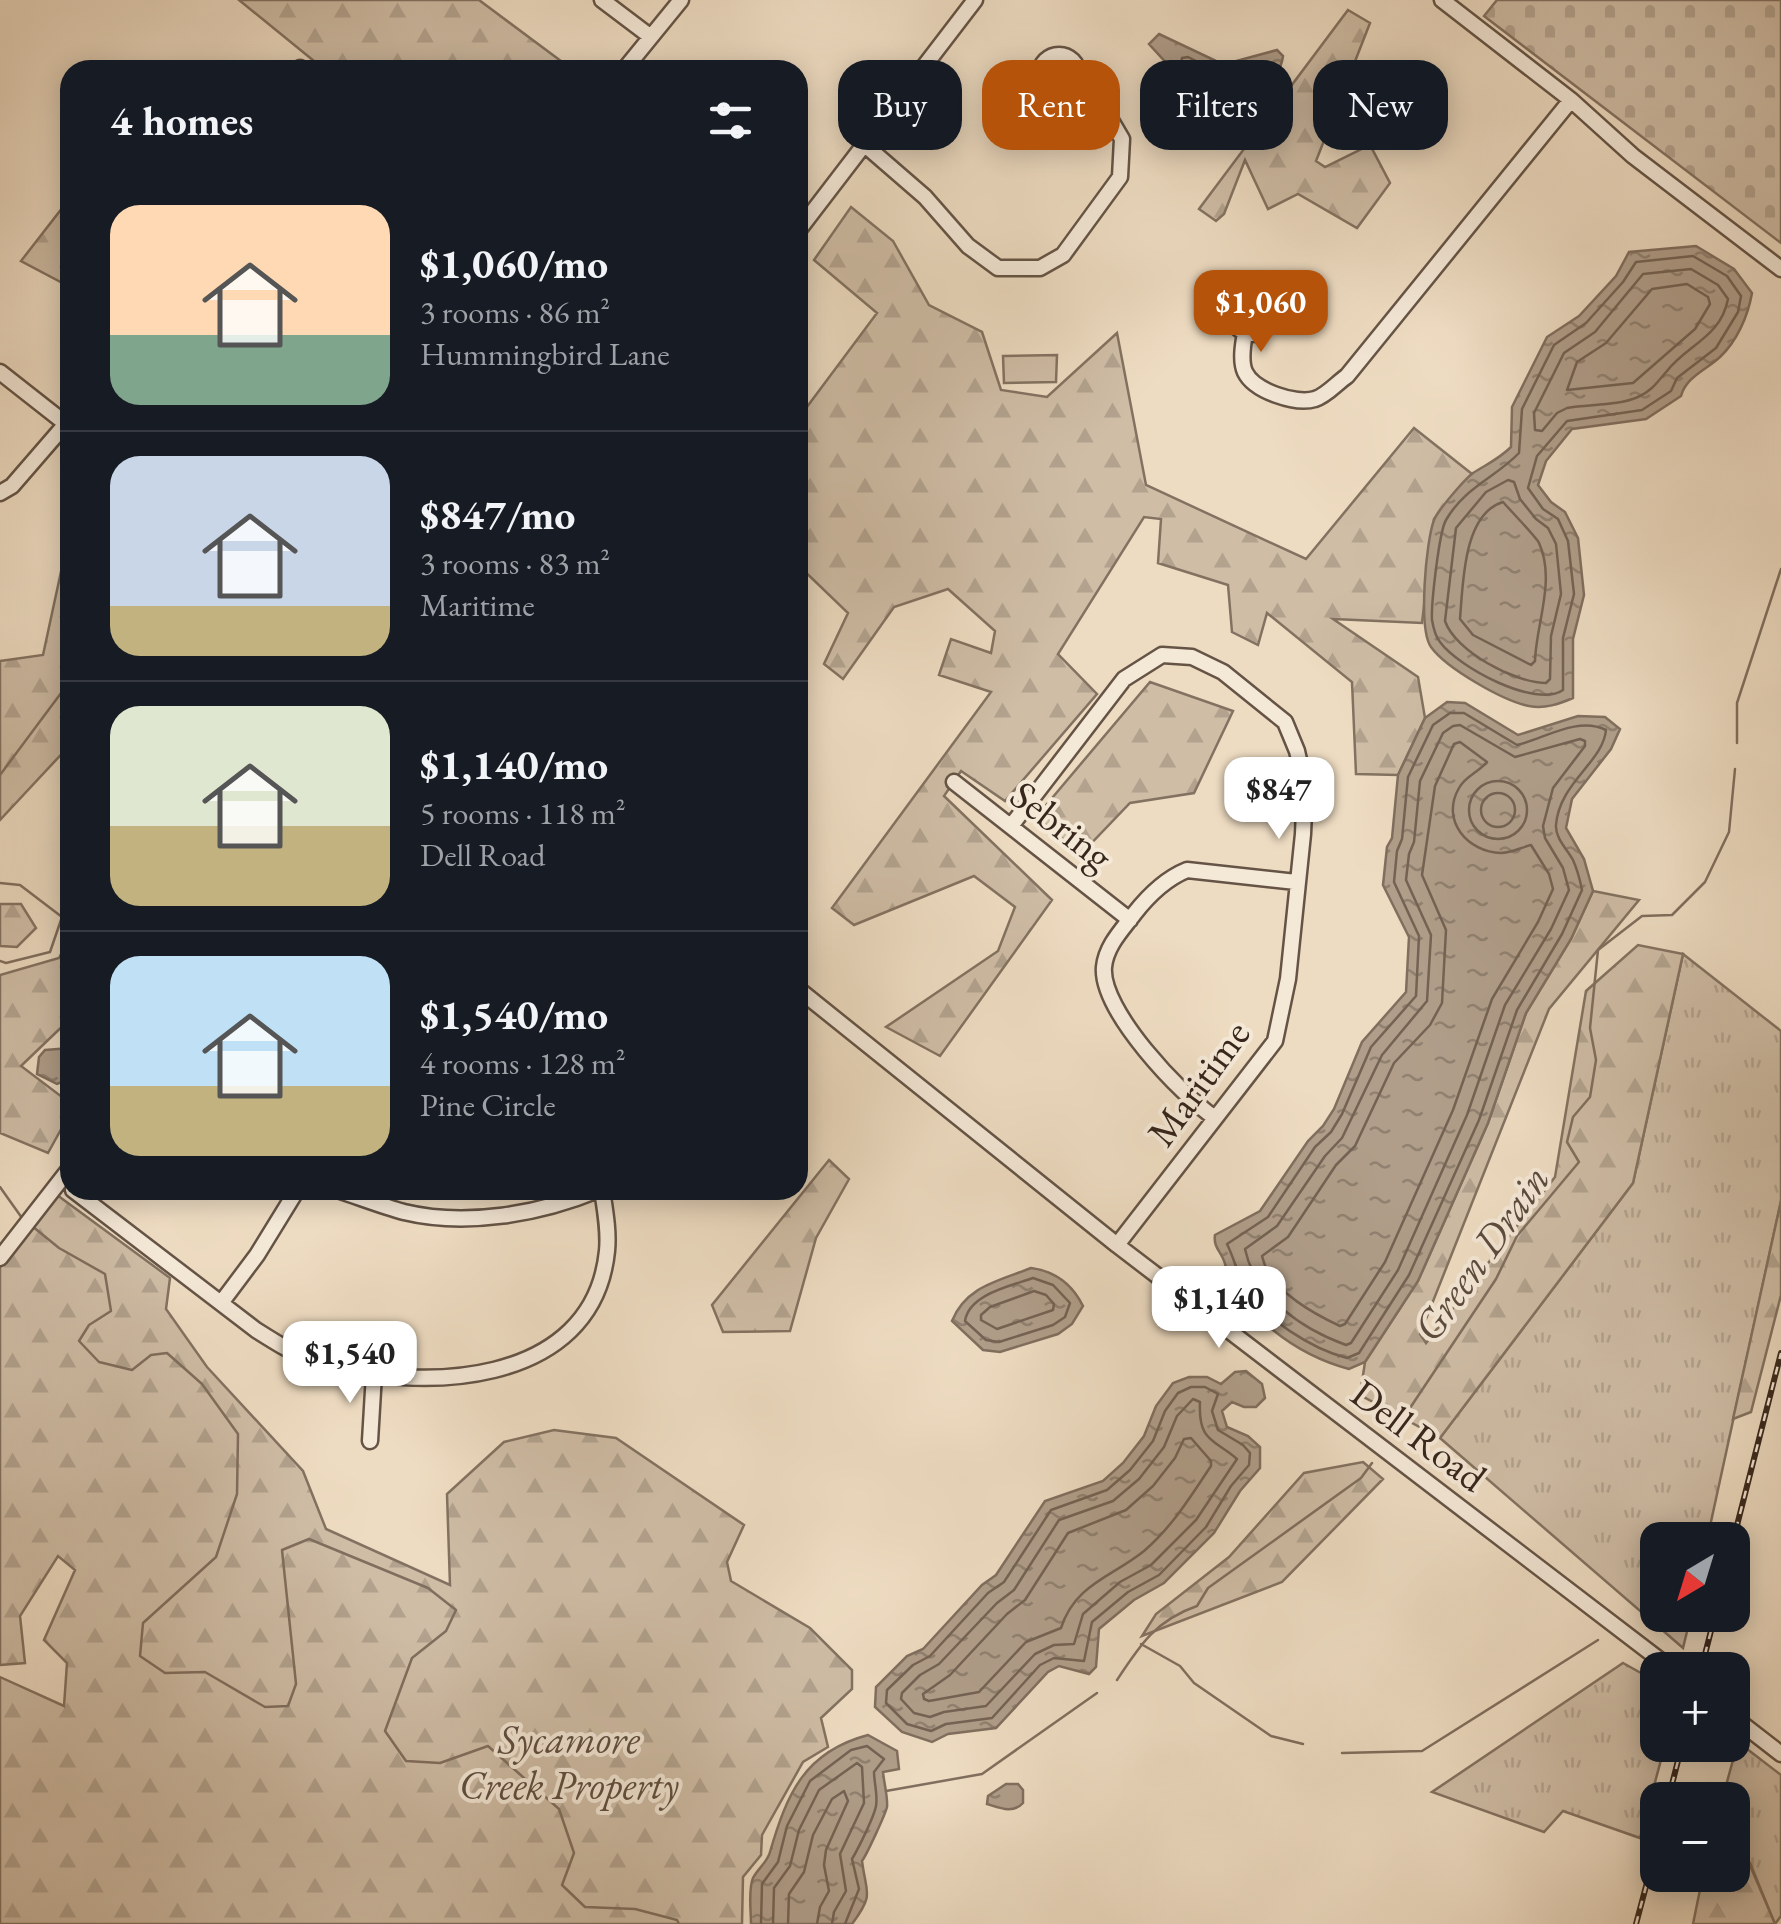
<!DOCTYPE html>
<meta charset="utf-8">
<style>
:root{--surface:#171b24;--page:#20242c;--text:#f1f3f6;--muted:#9ea1a6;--line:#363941;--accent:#b45309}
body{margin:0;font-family:"EB Garamond",serif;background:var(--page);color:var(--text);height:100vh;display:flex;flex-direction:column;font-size:38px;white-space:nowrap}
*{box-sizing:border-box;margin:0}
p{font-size:32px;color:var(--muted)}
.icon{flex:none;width:55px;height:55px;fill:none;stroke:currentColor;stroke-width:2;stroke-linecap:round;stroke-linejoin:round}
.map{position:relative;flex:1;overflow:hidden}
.panel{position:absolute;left:60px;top:60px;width:748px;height:1140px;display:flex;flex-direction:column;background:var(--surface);border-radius:30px;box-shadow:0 5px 25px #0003}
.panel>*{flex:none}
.banner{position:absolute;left:838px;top:60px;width:792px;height:90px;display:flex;gap:20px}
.needle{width:65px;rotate:218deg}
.tools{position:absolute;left:1640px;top:1522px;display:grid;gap:20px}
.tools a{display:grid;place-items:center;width:110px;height:110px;border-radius:20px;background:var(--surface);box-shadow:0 5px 25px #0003;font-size:50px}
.price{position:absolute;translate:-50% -85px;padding:0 22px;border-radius:20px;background:#fff;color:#222;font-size:32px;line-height:65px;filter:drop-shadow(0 2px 5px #0008)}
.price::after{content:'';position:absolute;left:50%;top:60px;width:30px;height:22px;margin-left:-15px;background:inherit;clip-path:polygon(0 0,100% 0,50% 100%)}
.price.active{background:var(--accent);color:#fff}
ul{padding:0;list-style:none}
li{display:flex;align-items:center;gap:30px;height:250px;padding:0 50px}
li+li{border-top:2px solid var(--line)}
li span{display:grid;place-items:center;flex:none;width:280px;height:200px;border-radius:30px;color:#555}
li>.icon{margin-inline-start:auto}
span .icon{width:120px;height:120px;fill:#fffc;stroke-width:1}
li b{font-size:42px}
h2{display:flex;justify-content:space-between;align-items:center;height:120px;padding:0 50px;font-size:42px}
.pill{padding:0 35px;border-radius:30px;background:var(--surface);box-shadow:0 5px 25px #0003;font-size:35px;line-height:90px}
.pill.active{background:var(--accent);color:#fff}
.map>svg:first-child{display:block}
.grass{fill:url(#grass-tufts);stroke:#837261;stroke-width:2.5}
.forest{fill:url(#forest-firs);stroke:#837261;stroke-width:2.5}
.cemetery{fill:url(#cemetery-stones);stroke:#837261;stroke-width:2.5}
.garden{fill:#cfbda6;stroke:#837261;stroke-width:2.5}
.water{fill:url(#water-ripples);stroke:#806e5e;stroke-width:2.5}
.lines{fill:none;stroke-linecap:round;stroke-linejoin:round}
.shore{stroke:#746253;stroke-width:2.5}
.stream{stroke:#806e5e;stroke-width:2.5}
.minor-casing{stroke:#655446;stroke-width:19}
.minor{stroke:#f4e8d7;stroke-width:14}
.rail-casing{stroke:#37261c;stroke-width:6}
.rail{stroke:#f4e8d7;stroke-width:2.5;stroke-dasharray:8;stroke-linecap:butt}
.labels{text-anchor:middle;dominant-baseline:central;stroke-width:8;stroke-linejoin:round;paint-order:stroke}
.street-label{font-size:40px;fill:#37261c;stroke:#f4e8d7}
.park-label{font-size:40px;font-style:italic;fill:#5d4c3e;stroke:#f4e8d7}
.water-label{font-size:42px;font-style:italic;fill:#5b4a3d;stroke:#f4e8d7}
</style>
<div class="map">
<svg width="1781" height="1924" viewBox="0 0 1781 1924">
<defs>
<pattern id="grass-tufts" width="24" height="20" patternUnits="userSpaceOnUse" patternTransform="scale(2.5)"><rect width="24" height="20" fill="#cfbda6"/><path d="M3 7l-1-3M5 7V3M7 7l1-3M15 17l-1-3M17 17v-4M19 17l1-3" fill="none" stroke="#b2a28e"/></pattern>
<pattern id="forest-firs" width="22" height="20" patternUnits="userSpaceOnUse" patternTransform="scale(2.5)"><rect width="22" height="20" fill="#cfbda6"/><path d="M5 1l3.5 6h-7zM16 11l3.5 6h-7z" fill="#b2a28e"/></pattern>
<pattern id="cemetery-stones" width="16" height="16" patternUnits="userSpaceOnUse" patternTransform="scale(2.5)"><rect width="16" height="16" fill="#cfbda6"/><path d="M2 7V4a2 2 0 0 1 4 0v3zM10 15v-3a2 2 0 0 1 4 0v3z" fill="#b2a28e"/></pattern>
<pattern id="water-ripples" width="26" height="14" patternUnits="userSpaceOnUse" patternTransform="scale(2.5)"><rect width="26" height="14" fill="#b09e8a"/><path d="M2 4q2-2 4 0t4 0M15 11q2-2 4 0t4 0" fill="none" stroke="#908170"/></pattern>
</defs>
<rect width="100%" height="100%" fill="#eedcc2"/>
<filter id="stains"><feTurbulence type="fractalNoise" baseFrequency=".002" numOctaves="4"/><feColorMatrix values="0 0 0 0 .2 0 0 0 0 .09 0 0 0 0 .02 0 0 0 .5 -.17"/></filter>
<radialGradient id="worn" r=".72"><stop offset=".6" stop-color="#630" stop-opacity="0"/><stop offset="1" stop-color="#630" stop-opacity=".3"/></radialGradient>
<path class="grass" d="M1683 954 1781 1031V1201L1707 1540H1658V1615H1691L1683 1648 1440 1438 1633 1183Z
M1623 1663 1657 1682 1658 1745H1665L1640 1838 1563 1811 1544 1832 1432 1792Z
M1738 1742 1781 1775V1916L1775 1924 1750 1863 1733 1867 1732 1800H1722Z"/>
<path class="forest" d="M239 0H479L573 70H325Z
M1348 10 1370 23 1316 161 1325 167 1370 145 1390 183 1357 228 1298 194 1268 209 1245 160 1224 214 1216 221 1199 209Z
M70 198V287L21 261Z
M851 207 893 241 929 305 982 332 1001 390 1047 397 1117 333 1146 485 1306 559 1414 428 1472 474 1434 519 1422 623 1333 619 1418 677 1425 718 1398 775 1356 774 1352 682 1267 613 1258 645 1232 632 1228 585 1158 563 1161 519 1144 517 1058 654 1097 694 1005 801 961 771 944 796 1052 900 940 1056 886 1027 998 951 1015 907 974 876 854 925 832 908 991 692 939 675 951 639 991 653 995 631 948 589 894 607 843 679 824 664 848 613 798 565V419L877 313 814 260Z
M70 530V745L0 820V661L43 655Z
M1150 682 1233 711 1194 793 1130 803 1081 854 1036 817Z
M1593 891 1639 900 1549 1009 1420 1334 1426 1343 1555 1177 1586 991 1638 945 1683 954 1633 1183 1440 1438 1360 1395 1365 1362 1418 1281 1488 1123 1526 1013 1571 939Z
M0 904H21L36 928 17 947 0 946Z
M70 936V1019L21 1066 70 1103V1113L48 1153 0 1133V975L59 958Z
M829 1160 849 1179 816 1238 790 1331 723 1332 712 1305Z
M57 1195 170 1278 166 1309 207 1367 303 1471 326 1529 450 1585 447 1494 504 1442 554 1430 616 1438 744 1525 727 1562 731 1581 810 1628 852 1670V1689L821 1718 828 1747 803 1762 762 1835 761 1855 743 1877 742 1924H0V1677L64 1706 67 1663 44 1640 75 1570 58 1556 20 1616 25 1663 0 1665V1267Z
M1781 1201V1295L1751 1412 1733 1419Z
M1363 1462 1383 1479 1282 1582 1142 1636 1156 1614 1229 1557 1304 1473Z
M1749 1863 1775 1924H1693L1703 1875H1732L1733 1867Z"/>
<path class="cemetery" d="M1497 0H1781V243L1484 16Z"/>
<path class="garden" d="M1057 355 1056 382 1004 383 1003 356Z"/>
<path class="water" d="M1159 34 1216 61 1229 63 1277 50 1283 56C1280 82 1238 137 1211 136L1203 125 1204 108 1201 101 1149 44Z
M1696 246 1734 269 1752 293C1748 316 1737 341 1720 357 1706 370 1686 377 1681 396L1646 419 1572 429 1546 461 1538 485 1551 502 1565 512 1578 538 1584 595 1573 639V698C1559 704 1545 709 1529 706 1503 701 1446 668 1431 647 1418 629 1426 541 1434 520 1438 510 1465 479 1473 473 1487 464 1499 459 1511 447L1512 407 1547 337 1579 316 1616 276 1629 252Z
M1447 702 1465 703 1518 735 1578 716 1605 717 1620 729 1611 749 1572 799 1566 828 1584 859 1593 891 1571 939 1526 1013 1488 1123 1418 1281 1365 1362 1349 1369C1297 1355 1242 1316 1225 1264 1222 1252 1213 1248 1215 1235L1260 1211 1308 1141 1323 1126 1334 1109 1362 1042 1406 992 1409 937 1383 885 1387 847 1392 838 1398 775 1425 718Z
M70 1048V1079L57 1084 37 1074 39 1057 45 1050Z
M1031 1268C1055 1271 1072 1284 1083 1306L1072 1324 1058 1334 1000 1352 983 1350 952 1321C966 1286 999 1281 1031 1268Z
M1246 1371 1262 1384 1265 1398 1256 1407H1244L1232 1402 1222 1411 1227 1427 1248 1436 1260 1447V1468L1240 1491 1214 1533 1164 1583 1134 1600 1099 1629 1096 1667 1089 1674 1059 1666 1048 1672 996 1728 948 1734 932 1742 902 1732 875 1707 876 1687 907 1656 923 1649 982 1585 996 1575 1045 1501 1103 1481 1123 1463 1144 1436 1156 1406 1173 1383 1189 1377H1207L1221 1384 1235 1372Z
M868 1735 897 1751 899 1769 883 1772C884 1783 888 1797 887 1807 885 1815 867 1854 862 1861 866 1894 875 1893 852 1924H751C751 1911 748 1889 753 1878 758 1868 767 1863 770 1852 787 1794 804 1752 868 1735Z
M1006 1784H1018L1023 1790V1803C1013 1814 1000 1808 987 1804L988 1796Z"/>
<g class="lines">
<path class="shore" d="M1188 57C1222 75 1229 74 1265 62L1271 67 1263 83 1218 125 1214 122C1215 95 1197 82 1181 63L1182 58Z
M1693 256 1727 276 1741 296 1738 312 1716 348 1677 378 1671 391 1642 410 1567 421 1537 456 1528 488 1543 509 1558 519 1568 541 1574 594 1563 638V690C1536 709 1458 667 1440 642 1436 637 1433 626 1432 620 1431 605 1439 532 1446 520 1465 487 1495 478 1519 453L1522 409 1554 345 1586 323 1623 282 1636 262Z
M1691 269 1718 285 1728 299C1721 337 1687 345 1667 371 1658 381 1652 391 1638 397 1618 406 1589 404 1567 408L1557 413 1542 431 1535 430 1534 413 1564 353 1595 332 1643 274Z
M1687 284 1708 297 1710 304 1695 329 1633 383 1567 390 1577 362 1606 343 1652 289Z
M1508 480 1514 482 1520 499 1536 519 1548 528 1556 544 1561 594 1551 636 1550 679 1546 683C1515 683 1455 651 1445 621L1456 528 1486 492Z
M1503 502C1510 510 1536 537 1539 543 1556 580 1536 624 1535 661L1531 665 1473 635 1460 619C1463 584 1463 514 1503 502Z
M1450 713H1464L1517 745C1544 739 1577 716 1606 730 1603 762 1559 783 1556 825 1555 838 1567 849 1573 860 1577 869 1580 880 1582 890L1562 934 1517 1010 1479 1120 1409 1275 1359 1353 1347 1358C1312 1349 1264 1319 1245 1287 1237 1273 1234 1258 1227 1244L1268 1217 1315 1147 1331 1132 1342 1114 1371 1047 1416 996 1419 936 1394 882 1397 851 1402 839 1408 777 1433 725Z
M1460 725 1515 757 1580 739 1585 741V746L1553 788 1543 826 1545 838 1563 868 1569 890 1551 929 1505 1005 1467 1115 1398 1270 1351 1343 1346 1345C1302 1329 1255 1297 1245 1249L1277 1226 1325 1156 1342 1138 1382 1055 1427 1001 1431 935 1406 880 1409 854 1414 842 1420 781 1443 733 1453 726Z
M1460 742 1487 762C1479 772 1465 776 1459 788 1440 821 1468 852 1501 853 1512 853 1522 847 1531 845L1549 874 1553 889 1538 922 1492 999 1453 1110 1385 1262 1345 1324 1340 1326C1312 1313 1269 1289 1262 1256L1288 1237 1336 1165 1355 1146 1394 1063 1430 1025 1442 1003 1446 930 1422 875 1435 786 1454 744Z
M1469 810a29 29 0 1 1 58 0a29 29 0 1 1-58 0Z
M1481 810a17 17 0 1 1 34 0a17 17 0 1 1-34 0Z
M1033 1278 1053 1285 1070 1303 1065 1317 1053 1325 999 1342 986 1340 965 1321C969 1294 1011 1286 1033 1278Z
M1034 1291 1046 1295 1054 1304 1053 1310 997 1329 981 1320V1315L990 1307Z
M1191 1387H1205L1218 1394 1212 1411 1218 1430 1243 1445 1250 1453 1249 1465 1231 1486 1206 1527 1159 1575 1128 1592 1092 1622 1084 1661 1054 1658 1040 1665 992 1718 946 1724 931 1731 907 1724 886 1703 887 1690 913 1665 930 1656 988 1593 1004 1582 1051 1510 1107 1490 1130 1470 1153 1441 1165 1411 1178 1393Z
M1193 1399 1200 1402C1198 1442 1214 1439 1237 1459L1196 1520 1151 1565 1120 1582 1083 1614 1074 1644 1054 1645 1035 1654 986 1706 944 1712 930 1717 914 1713 901 1699 902 1693 920 1675 939 1664 997 1603 1014 1590 1059 1520 1113 1501 1139 1479 1164 1447 1177 1416Z
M1191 1438 1211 1461V1466C1190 1497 1173 1526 1144 1551 1112 1577 1075 1584 1061 1628L1026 1642 979 1692 929 1701 924 1699 923 1694 950 1675 1007 1614 1025 1600 1068 1533 1126 1510 1153 1486 1175 1458 1184 1439Z
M761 1924 762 1884 778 1862 787 1826 810 1781 851 1750 867 1746 884 1759 874 1772C874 1782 878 1796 876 1806 874 1817 858 1849 852 1859L859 1889 845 1924
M773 1924 774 1888 790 1866 799 1830 819 1790 857 1763 862 1767 864 1803 840 1854 846 1891 834 1912 832 1924
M788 1924 789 1894 804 1872 813 1835 832 1799 844 1791 848 1801 826 1850 824 1865 829 1891 820 1907 817 1924"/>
<path class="stream" d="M1737 743V703L1781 569
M0 775 70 681
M0 883 20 885 62 917 50 952 6 963 0 961
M0 1187 22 1218
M32 1226 59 1248 105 1274 111 1311 89 1325 79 1341 99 1362 132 1370 151 1355 167 1353 202 1384 238 1434 237 1494 216 1557 143 1623 140 1656 165 1673 205 1672 265 1707 288 1706 296 1684 282 1550 309 1539 428 1588 456 1610 446 1631 412 1658 385 1731 406 1761 440 1763 488 1746 559 1809 574 1853 562 1885 585 1907 635 1909 677 1920 679 1924
M1400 1423 1496 1279 1517 1236 1579 1162 1567 1142 1573 1117 1590 1097 1596 1060 1590 1028 1598 950 1642 916 1672 915 1705 882 1729 832 1735 769
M1141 1644 1180 1666 1194 1683 1271 1736 1303 1744
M1117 1680C1140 1645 1156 1620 1197 1606L1208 1588 1361 1478 1372 1463
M1342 1753 1422 1751 1598 1640
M886 1791 982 1774 1097 1693"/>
<g class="minor-casing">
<path id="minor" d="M602 0 651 37
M1442 0 1571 100 1633 156 1781 269
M1040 74a19 19 0 1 1 38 0a19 19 0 1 1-38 0Z
M299 70 300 68
M624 70 681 0
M865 145 925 197 968 246 998 268H1040L1063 255 1120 177 1122 139 1102 105 1075 84
M798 231 975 0
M1232 314a20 20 0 1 1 40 0a20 20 0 1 1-40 0Z
M1245 333C1243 344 1240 361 1245 372 1254 391 1296 405 1315 399 1326 396 1338 382 1347 376L1571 100
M0 372 70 427
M0 493 12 486 70 419
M954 782 1130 920
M1011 826 1124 679 1162 655 1192 657 1223 672 1285 722 1297 751 1305 786 1303 834 1288 979 1275 1041 1117 1245
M798 989 1117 1245 1673 1670
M1215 1118C1181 1095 1100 1010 1104 967 1106 946 1122 930 1134 914 1148 896 1165 879 1187 870L1296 882
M73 1190 256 1330C275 1342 295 1355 317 1362 417 1393 593 1389 607 1251 609 1231 605 1210 602 1190
M337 1190C359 1197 382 1206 404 1212 466 1227 540 1214 598 1190
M0 1258 70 1168
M221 1303 257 1255 297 1190
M370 1441 374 1374
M1732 1716 1781 1754"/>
</g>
<use href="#minor" class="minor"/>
<g class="rail-casing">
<path id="rail" d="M1732 1545 1781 1353
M1701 1670 1715 1615
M1668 1800 1682 1745
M1636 1924 1658 1841"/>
</g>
<use href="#rail" class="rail"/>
</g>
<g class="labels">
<g class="street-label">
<text transform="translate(1062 825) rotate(38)">Sebring</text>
<text transform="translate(1198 1083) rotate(-54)">Maritime</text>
<text transform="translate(1419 1435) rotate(37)">Dell Road</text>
</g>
<g class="park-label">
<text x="569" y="1739">Sycamore<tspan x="569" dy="46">Creek Property</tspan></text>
</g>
<g class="water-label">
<text transform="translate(1481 1253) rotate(-55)">Green Drain</text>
</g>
</g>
<rect width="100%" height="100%" filter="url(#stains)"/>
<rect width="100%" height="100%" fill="url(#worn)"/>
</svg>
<div class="tools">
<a><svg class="needle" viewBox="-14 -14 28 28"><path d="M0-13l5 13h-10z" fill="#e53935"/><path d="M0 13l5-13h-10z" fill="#9ea1a6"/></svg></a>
<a>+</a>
<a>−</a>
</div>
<b class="price active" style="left:1261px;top:355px">$1,060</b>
<b class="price" style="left:1279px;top:842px">$847</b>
<b class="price" style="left:1219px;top:1351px">$1,140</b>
<b class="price" style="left:350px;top:1406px">$1,540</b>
<div class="banner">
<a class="pill">Buy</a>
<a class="pill active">Rent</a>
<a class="pill">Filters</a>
<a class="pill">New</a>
</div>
<section class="panel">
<h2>4 homes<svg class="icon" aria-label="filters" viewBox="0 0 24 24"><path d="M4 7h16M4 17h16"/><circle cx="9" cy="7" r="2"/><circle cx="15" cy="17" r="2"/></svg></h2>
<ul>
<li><span style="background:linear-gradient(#ffd9b3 65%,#7fa58c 0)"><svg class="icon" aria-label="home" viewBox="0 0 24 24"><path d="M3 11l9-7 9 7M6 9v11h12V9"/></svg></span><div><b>$1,060/mo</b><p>3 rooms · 86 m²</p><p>Hummingbird Lane</p></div></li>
<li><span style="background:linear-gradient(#c9d6e8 75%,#c2b280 0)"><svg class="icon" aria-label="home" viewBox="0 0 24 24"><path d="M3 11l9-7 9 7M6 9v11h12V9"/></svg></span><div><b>$847/mo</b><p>3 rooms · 83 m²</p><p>Maritime</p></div></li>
<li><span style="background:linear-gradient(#dfe7d0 60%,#c2b280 0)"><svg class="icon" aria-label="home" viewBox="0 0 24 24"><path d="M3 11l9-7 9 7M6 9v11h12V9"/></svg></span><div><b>$1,140/mo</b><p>5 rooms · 118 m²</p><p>Dell Road</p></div></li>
<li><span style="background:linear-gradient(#bfe0f5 65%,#c2b280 0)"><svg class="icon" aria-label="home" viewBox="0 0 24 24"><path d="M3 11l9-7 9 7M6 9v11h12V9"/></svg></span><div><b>$1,540/mo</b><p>4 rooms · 128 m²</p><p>Pine Circle</p></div></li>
</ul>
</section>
</div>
